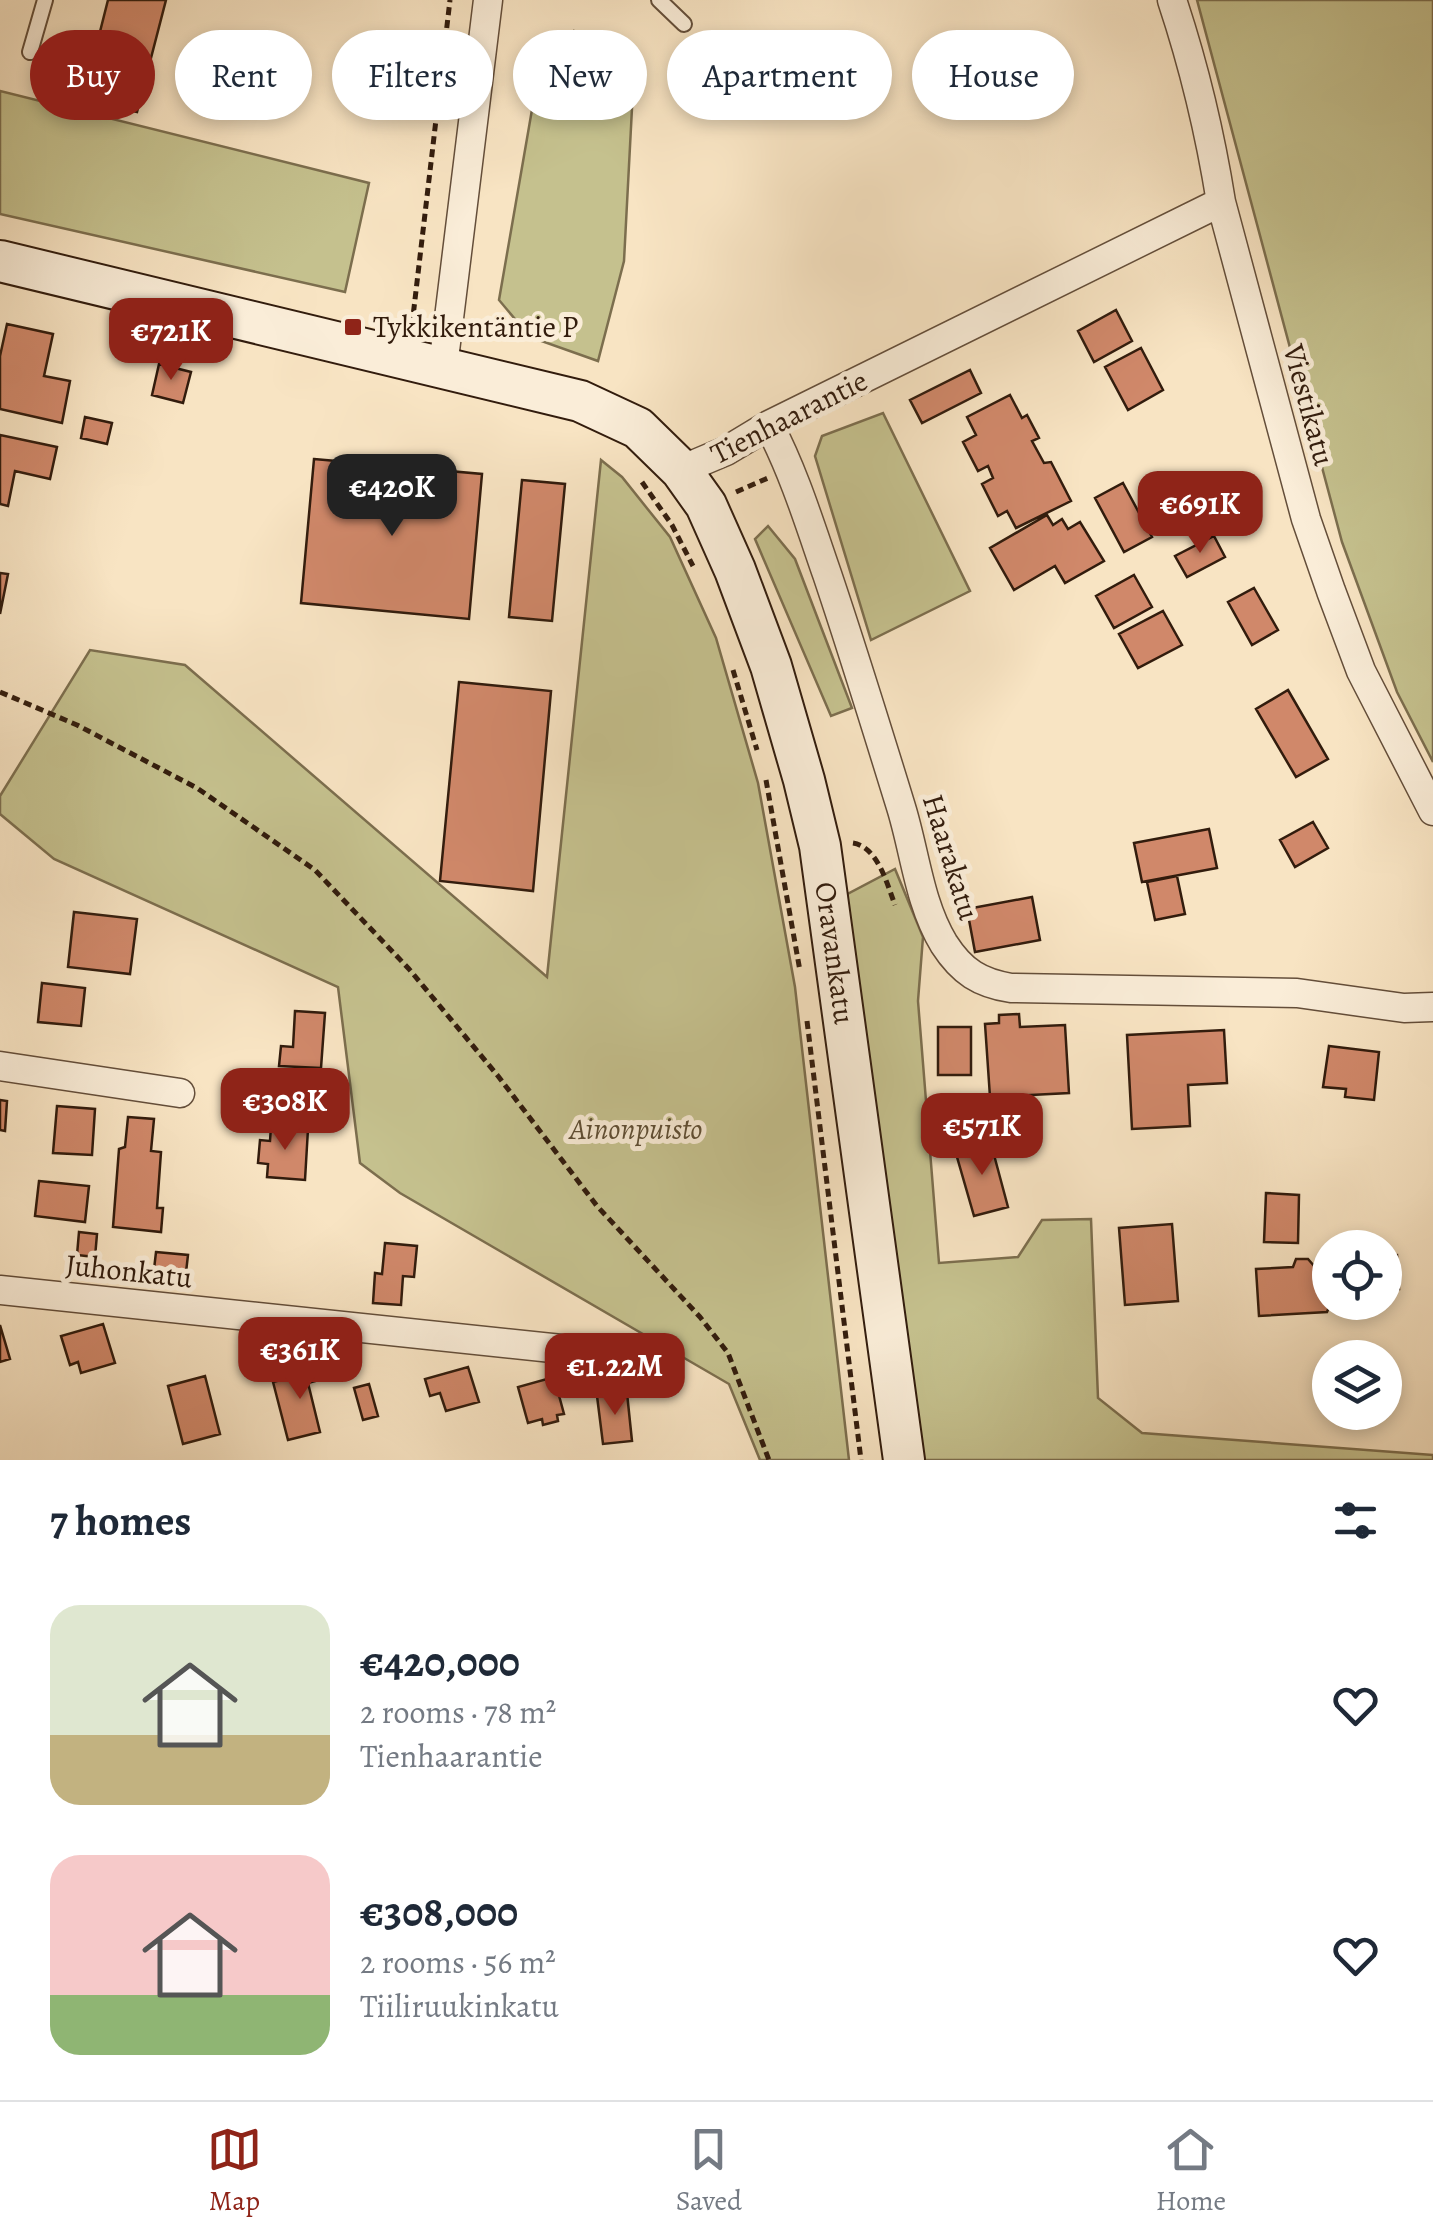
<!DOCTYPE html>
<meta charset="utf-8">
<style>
:root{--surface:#fff;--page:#f2f2f3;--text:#1f2937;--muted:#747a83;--line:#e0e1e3;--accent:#8f2418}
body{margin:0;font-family:Alegreya,serif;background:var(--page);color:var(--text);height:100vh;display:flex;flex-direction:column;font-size:38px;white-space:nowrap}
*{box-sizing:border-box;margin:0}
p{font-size:32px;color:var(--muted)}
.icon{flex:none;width:55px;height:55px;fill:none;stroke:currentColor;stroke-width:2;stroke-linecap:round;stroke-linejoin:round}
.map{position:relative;height:1460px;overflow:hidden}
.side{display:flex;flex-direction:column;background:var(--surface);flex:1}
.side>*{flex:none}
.guide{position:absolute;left:30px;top:30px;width:1375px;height:90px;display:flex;gap:20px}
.controls{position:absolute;left:1312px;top:1230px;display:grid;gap:20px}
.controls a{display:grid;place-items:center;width:90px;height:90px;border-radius:50%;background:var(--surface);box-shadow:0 5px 15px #0003;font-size:50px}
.price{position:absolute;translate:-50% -85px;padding:0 22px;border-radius:20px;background:var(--accent);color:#fff;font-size:32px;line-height:65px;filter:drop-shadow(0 2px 5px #0008)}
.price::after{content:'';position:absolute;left:50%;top:60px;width:30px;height:22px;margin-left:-15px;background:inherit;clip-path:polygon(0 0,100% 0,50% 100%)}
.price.on{background:#222;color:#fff}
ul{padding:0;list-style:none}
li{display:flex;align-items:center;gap:30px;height:250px;padding:0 50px}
li span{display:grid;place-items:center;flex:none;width:280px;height:200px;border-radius:30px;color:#555}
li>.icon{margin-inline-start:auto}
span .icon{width:120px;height:120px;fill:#fffc;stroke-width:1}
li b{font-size:42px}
h2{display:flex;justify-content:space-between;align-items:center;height:120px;padding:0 50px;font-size:42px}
.pill{padding:0 35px;border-radius:45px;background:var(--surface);box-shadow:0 5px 15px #0003;font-size:35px;line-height:90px}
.pill.on{background:var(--accent);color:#fff}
.dock{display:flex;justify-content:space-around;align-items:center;height:140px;border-top:2px solid var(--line);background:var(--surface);font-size:28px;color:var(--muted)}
.dock a{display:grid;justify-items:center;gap:5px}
.dock .on{color:var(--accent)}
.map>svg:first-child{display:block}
.green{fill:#c5c18e;stroke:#7c6e4e;stroke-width:2.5}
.building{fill:#d0886a;stroke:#321c0d;stroke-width:2.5}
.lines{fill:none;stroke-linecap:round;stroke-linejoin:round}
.lane-casing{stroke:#644e3a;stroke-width:18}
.street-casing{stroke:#644e3a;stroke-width:31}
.secondary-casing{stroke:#321c0d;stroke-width:44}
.path{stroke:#321c0d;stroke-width:5;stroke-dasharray:8 5;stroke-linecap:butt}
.lane{stroke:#faedd8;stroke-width:14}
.street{stroke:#faedd8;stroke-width:28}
.secondary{stroke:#faedd8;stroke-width:40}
.poi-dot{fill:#8f2418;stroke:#faedd8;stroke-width:4}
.labels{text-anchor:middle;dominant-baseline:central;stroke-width:10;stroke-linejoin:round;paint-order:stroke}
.poi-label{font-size:30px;fill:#321c0d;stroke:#faedd8;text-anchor:start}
.street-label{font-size:30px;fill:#321c0d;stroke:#faedd8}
.park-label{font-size:30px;font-style:italic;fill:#5e4e34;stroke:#faedd8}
</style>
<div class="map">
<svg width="1433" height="1460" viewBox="0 0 1433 1460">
<rect width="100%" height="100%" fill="#f8e4c3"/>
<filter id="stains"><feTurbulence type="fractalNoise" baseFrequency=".002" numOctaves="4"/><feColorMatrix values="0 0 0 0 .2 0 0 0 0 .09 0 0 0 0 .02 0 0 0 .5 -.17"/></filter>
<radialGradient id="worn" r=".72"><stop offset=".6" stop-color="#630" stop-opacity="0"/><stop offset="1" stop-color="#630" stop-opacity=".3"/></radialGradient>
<path class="green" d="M1197 0H1433V762L1397 692 1342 542Z
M574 31 634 70 624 261 598 361 530 337 499 300 538 75Z
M0 91 369 183 345 292 0 214Z
M883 413 970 591 871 640 815 456 822 436Z
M601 460 622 477 670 537 716 638 758 783 795 987 849 1460H760L729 1384 400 1193 360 1163 338 987 54 859 0 814V796L90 650 185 665 547 977Z
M768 526 795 559 852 708 831 716 755 539Z
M895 869 923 937 918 1001 939 1263 1018 1257 1042 1220 1091 1219 1098 1398 1142 1433 1433 1455V1460H921L840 898Z"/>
<path class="building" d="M108 0H166L137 112 83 99Z
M1116 310 1132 341 1094 362 1078 331Z
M7 324 53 334 44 376 70 381 62 423 0 409V356Z
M1141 348 1163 390 1128 410 1105 367Z
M159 364 191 372 183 403 152 395Z
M970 370 981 393 922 423 910 400Z
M1010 395 1022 418 1027 415 1039 438 1032 441 1044 463 1051 462 1071 501 1016 528 1007 511 998 516 982 484 993 478 988 466 978 471 963 442 976 435 967 417Z
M85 417 112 423 107 444 81 438Z
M0 435 57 447 50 479 15 471 8 506 0 504Z
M314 459 482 474 469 619 301 603Z
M522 480 565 484 552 621 509 617Z
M1123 483 1152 537 1124 552 1095 498Z
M1047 515 1053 525 1062 519 1068 529 1080 522 1104 561 1065 583 1055 566 1014 590 990 548Z
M1214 536 1225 557 1187 577 1175 556Z
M0 573 8 574 0 614Z
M1134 575 1152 607 1114 628 1096 596Z
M1254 588 1278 630 1252 645 1228 602Z
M1163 611 1182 645 1138 668 1119 634Z
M459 682 551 691 533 891 440 881Z
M1288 690 1328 759 1296 777 1256 709Z
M1313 822 1328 848 1295 867 1280 840Z
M1209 829 1217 868 1142 882 1134 843Z
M1177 876 1185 914 1155 920 1147 882Z
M1032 897 1040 940 975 952 967 909Z
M74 912 137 919 130 974 68 967Z
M42 983 85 988 81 1026 38 1022Z
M295 1011 325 1013 321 1068 279 1066 281 1046 293 1047Z
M1019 1014 1020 1027 1065 1025 1069 1093 990 1097 985 1024 999 1023V1015Z
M938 1027H971V1075H938Z
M1224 1030 1227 1083 1188 1085 1190 1126 1132 1129 1127 1035Z
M1329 1046 1379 1052 1374 1100 1345 1097 1346 1089 1323 1087Z
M0 1100 7 1101 5 1131 0 1130Z
M57 1106 95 1109 92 1155 53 1153Z
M128 1117 154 1119 151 1151 161 1152 157 1208H163L161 1232 113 1227 119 1149 125 1147Z
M271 1126 308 1129 305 1180 267 1177 268 1164 258 1163 260 1140 270 1141Z
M990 1140 1008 1207 974 1216 955 1150Z
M39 1181 89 1186 85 1222 35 1216Z
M1266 1193 1299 1195 1298 1243 1264 1242Z
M1172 1224 1178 1301 1125 1305 1119 1228Z
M79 1232 97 1234 95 1257 77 1255Z
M385 1243 417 1246 414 1277 403 1276 401 1305 373 1303 375 1273 382 1274Z
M156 1252 188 1255 185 1281 153 1278Z
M1330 1255 1331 1302 1327 1312 1259 1316 1256 1269 1293 1267 1296 1259H1308L1315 1267 1325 1266Z
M1397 1255 1399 1289 1385 1290V1256Z
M103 1324 115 1363 81 1373 78 1362 70 1365 61 1336Z
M0 1325 10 1359 0 1362Z
M338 1365 341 1374 308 1383 320 1432 288 1440 273 1382Z
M468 1367 479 1402 446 1411 440 1393 430 1396 425 1379Z
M205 1376 220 1434 183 1444 168 1386Z
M554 1377 564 1414 557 1415 558 1421 543 1425 542 1419 528 1423 518 1387Z
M369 1384 378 1416 363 1420 354 1388Z
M627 1393 632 1441 603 1444 597 1396Z"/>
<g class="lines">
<g class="lane-casing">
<path id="lane" d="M659 0 684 24
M30 52 45 0"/>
</g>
<g class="street-casing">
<path id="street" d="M1172 0C1194 66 1210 133 1221 202L1306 519 1331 591 1361 671 1433 811
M443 367 488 0
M769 425C794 473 809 522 827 574 853 651 877 729 901 807 915 852 919 903 944 944 962 972 980 983 1011 988L1297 993 1404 1008 1433 1007
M681 470 726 451 769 425 1221 202
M0 1066 180 1093
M0 1290 609 1354"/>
</g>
<g class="secondary-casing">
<path id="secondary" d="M0 261 580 401 638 428 681 470 706 505 735 570 771 666 804 780 820 846 904 1460"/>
</g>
<path class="path" d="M412 325 450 0
M642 482 672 525 693 566
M736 492 768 478
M733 670 757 750
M0 692 77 725 197 788 315 870 409 969 498 1076 597 1206 700 1317 728 1353 769 1460
M766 780 800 971
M853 843C878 847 887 884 895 905
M807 1021 861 1460"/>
<use href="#lane" class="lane"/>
<use href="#street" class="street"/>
<use href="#secondary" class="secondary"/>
</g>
<rect class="poi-dot" x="343" y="317" width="20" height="20" rx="5"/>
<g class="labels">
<g class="poi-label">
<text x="373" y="327">Tykkikentäntie P</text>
</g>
<g class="street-label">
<text transform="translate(1309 405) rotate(75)">Viestikatu</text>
<text transform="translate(789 417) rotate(-27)">Tienhaarantie</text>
<text transform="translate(951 857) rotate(73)">Haarakatu</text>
<text transform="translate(835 953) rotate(82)">Oravankatu</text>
<text transform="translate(129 1271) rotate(6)">Juhonkatu</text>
</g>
<g class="park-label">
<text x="636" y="1129">Ainonpuisto</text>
</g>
</g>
<rect width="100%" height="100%" filter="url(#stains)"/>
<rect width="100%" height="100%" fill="url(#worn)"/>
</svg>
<div class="controls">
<a><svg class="icon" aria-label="locate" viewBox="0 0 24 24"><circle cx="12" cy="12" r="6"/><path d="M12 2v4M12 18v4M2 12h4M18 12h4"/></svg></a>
<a><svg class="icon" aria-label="layers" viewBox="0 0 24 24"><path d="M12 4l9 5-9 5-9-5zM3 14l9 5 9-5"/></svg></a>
</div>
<b class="price" style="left:171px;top:383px">€721K</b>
<b class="price on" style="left:392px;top:539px">€420K</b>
<b class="price" style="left:1200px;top:556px">€691K</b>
<b class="price" style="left:285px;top:1153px">€308K</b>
<b class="price" style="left:982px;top:1178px">€571K</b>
<b class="price" style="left:300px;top:1402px">€361K</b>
<b class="price" style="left:615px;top:1418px">€1.22M</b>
<div class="guide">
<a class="pill on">Buy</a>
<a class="pill">Rent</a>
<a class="pill">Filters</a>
<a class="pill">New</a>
<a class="pill">Apartment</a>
<a class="pill">House</a>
</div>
</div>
<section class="side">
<h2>7 homes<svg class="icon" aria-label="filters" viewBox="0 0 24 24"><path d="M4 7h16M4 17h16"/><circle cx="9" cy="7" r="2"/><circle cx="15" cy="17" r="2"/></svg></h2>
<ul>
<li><span style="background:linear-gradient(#dfe7d0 65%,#c2b280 0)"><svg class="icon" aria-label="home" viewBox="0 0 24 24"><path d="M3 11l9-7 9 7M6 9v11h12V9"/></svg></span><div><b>€420,000</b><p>2 rooms · 78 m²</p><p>Tienhaarantie</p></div><svg class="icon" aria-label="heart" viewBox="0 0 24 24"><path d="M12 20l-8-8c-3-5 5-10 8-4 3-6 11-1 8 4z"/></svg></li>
<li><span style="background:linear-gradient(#f6c9c9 70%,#8fb573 0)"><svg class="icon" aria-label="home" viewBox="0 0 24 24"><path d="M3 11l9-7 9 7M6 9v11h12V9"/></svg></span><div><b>€308,000</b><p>2 rooms · 56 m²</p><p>Tiiliruukinkatu</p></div><svg class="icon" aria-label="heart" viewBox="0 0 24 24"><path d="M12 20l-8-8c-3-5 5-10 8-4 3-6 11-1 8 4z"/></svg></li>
</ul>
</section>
<nav class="dock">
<a class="on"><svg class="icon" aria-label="map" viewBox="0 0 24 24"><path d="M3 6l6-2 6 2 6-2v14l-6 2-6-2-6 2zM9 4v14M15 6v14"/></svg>Map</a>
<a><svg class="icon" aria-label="saved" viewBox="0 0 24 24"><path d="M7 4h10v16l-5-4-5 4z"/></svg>Saved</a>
<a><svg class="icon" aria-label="home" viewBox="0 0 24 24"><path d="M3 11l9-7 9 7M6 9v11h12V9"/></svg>Home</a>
</nav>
